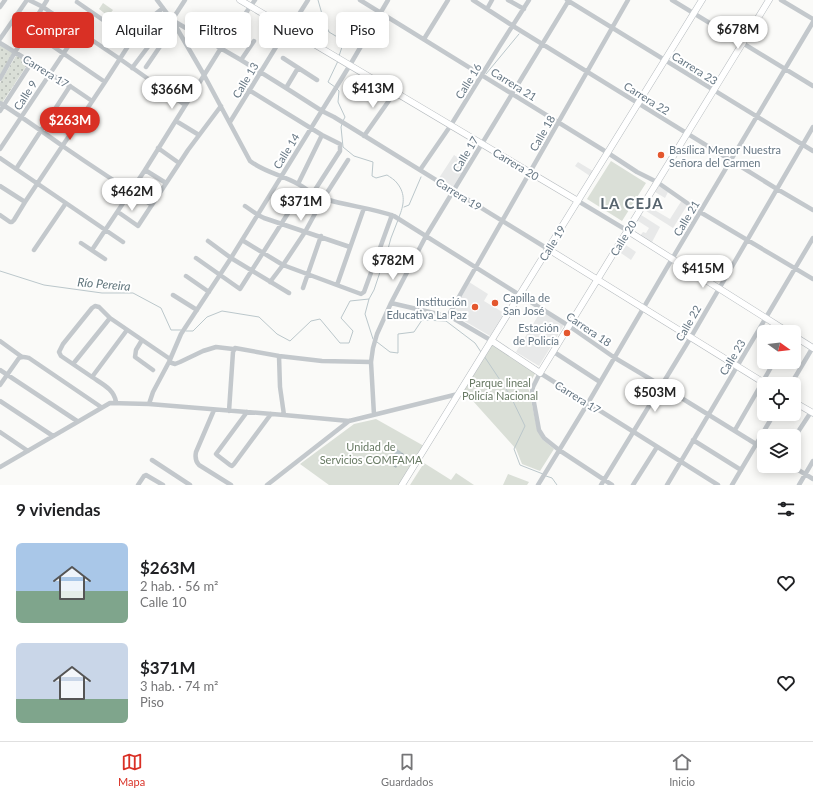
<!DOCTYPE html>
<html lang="es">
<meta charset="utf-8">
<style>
:root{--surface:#fff;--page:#f6f6f6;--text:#202124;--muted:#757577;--line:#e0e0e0;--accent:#d93025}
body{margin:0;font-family:Lato,sans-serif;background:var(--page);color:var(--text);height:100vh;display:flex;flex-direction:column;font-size:15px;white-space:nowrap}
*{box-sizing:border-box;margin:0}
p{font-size:13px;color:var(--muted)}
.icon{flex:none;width:22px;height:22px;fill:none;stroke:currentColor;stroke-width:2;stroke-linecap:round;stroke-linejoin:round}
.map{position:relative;height:485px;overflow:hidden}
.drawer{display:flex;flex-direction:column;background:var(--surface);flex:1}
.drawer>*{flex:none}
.top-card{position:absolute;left:12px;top:12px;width:400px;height:36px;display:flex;gap:8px}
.needle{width:26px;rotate:105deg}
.tools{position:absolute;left:757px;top:325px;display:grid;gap:8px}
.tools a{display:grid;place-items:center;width:44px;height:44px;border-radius:6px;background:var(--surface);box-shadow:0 2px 10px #0003;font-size:20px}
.price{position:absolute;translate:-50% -34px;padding:0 9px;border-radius:14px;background:#fff;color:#222;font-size:13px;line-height:26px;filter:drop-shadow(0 1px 2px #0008)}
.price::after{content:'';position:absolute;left:50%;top:24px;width:12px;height:9px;margin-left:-6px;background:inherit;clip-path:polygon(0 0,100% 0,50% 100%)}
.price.on{background:var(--accent);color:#fff}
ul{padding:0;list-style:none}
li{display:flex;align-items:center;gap:12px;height:100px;padding:0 16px}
li span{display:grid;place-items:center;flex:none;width:112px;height:80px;border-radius:6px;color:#555}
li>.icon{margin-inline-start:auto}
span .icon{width:48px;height:48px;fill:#fffc;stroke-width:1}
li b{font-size:17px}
h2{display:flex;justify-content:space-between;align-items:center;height:48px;padding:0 16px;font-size:17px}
.pill{padding:0 14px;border-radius:6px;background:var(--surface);box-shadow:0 2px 10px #0003;font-size:14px;line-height:36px}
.pill.on{background:var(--accent);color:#fff}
.dock{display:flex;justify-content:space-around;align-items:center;height:56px;border-top:1px solid var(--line);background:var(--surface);font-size:11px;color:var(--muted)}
.dock a{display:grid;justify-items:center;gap:2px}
.dock .on{color:var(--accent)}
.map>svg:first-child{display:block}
.built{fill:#e8e9e9}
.grass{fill:url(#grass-dots)}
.park{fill:#dadfd7}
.water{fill:url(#water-waves)}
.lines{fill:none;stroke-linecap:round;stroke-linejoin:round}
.stream{stroke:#bbc7cb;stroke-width:1}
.major-casing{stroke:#b5babe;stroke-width:7}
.minor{stroke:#c3c8cc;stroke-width:4.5}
.major{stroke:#fff;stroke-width:6}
.poi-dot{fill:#e4572e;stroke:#fff;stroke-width:1.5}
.labels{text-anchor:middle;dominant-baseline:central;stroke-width:4;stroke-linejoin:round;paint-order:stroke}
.street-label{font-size:11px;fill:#657683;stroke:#fff}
.poi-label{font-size:11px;fill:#657683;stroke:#fff;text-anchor:start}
.park-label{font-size:11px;fill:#687a64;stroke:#fff}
.water-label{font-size:12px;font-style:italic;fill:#60757c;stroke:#fff}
.district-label{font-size:15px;font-weight:bold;letter-spacing:1px;fill:#57646e;stroke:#fff}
</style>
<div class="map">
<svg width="813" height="485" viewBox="0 0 813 485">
<defs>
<pattern id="grass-dots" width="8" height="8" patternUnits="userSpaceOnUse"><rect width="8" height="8" fill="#dadfd7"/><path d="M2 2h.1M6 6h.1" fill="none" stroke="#b4b9b4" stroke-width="1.8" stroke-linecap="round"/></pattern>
<pattern id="water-waves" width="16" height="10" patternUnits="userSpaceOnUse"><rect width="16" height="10" fill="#bbc7cb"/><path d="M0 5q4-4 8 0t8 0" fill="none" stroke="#9ca6aa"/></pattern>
</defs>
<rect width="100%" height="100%" fill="#fafaf8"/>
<path class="built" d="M454 155 467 164 453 187 439 178Z
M578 162 593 171 590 176 575 166Z
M660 186 668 192 665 198 655 192 658 187Z
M682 200 688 204 673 228 643 209 646 205 670 219Z
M638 213 660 227 651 244 639 237 643 232 646 233 649 228 635 219Z
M620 241 636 252 631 260 615 249Z
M469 282 488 294 484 301 504 313 490 336 451 313Z
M541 311 564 325 539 366 516 352Z"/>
<path class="grass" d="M0 44 13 52 0 75Z
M17 54 29 62 2 103 0 101V83Z"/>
<path class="park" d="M103 3 113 10 108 16 99 9Z
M611 161 646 183 622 221 587 199Z
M493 343 536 372 528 386 537 428 542 439 554 449 540 471 522 464 516 449 464 391Z
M376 419 424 446 399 485H329L300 464 354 424Z
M424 463 451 480 456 473 474 485H410Z
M508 474 529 482 527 485H503Z"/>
<path class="water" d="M397 449 404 454 396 468 389 463Z"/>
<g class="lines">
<path class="stream" d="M318 0 324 21 329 32 344 41 339 56
M486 74 519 34
M335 87 328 82 338 61
M337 89 339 91 338 102 345 117 343 121
M342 124 341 127 343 147 354 156 373 162 372 176 376 178 387 175C390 177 395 180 397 183 406 194 404 205 399 217
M404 207 409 205 421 177
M0 271 44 285 102 293H133L161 308 171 330H181
M369 299 374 290 382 266 386 256 391 238 398 220
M186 331H193L207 317 222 311 259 317 277 334 290 341 311 321 320 319 340 343H349L353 331 341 318 350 301 369 299 365 314 373 339
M377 342 390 352 398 353V334L414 332 422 320 446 321 475 343 481 352
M484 356 510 395 525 426 514 449 520 465 543 474
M546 476 552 478 557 485"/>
<g class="major-casing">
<path id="major" d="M240 0 578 201
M628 231 788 332
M548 249 766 384
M794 336 813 348
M492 341 540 373 769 0
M794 402 813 413
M402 485 702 0"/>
</g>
<path class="minor" d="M29 0 43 7 120 59 185 105
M157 0 172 20 241 60 286 88 322 111 334 117 548 249
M360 0 608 153 637 172 657 182 700 212 813 279
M473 0 513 26 777 189 813 210
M508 0 524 9
M567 0 813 151
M672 0 813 86
M781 0 813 19
M77 2 132 40
M0 7 5 0
M487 9 492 0
M172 20 204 75 250 161C264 172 282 175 298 184 306 188 316 197 325 199 348 206 372 208 394 216L569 326 615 358 662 386 764 449
M172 20 185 0
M29 30 105 82
M289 30 308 0
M0 39 27 0
M424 39 448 0
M0 43 70 86 92 101
M283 58 317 80
M241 60 254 41
M132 68 154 39H156L161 43V45L146 67
M0 79 15 52 47 0
M286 88 298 68
M249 90 322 135 340 144V151L313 193
M0 103C22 117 43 132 64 147 93 167 122 186 152 205
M0 111 32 62
M176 121 199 135
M230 122 276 47
M364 136 395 92
M158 148 179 163
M0 149 91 12
M0 158 123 242
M16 169 70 86
M145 170 166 183
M420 170 451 125 499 47 529 0
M298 184 322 135
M0 186 25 202
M578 201 628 231
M245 206 258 215 264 218 350 247
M118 212 138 226 188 150 221 106
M0 215 10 222H12L14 220 25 202 105 82 132 40 144 24 153 16 163 8
M242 240 283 265 361 294 364 292 392 215
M208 241 231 258 289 293
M81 243 105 259
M34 250 66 203
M92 250 145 170 221 48 255 0
M196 258 240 289 304 188
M186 276 209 292
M270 282 283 265 305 232 323 199 348 160
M337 285 364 208
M303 288 321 236
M173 295 197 310
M391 303 451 317 492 341
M448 316 628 0
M142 340 136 350 135 357 153 370
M0 341 22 357
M554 352 600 382
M279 356 280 387 284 415
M169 362 175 364 180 362 203 351 216 347 233 349
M73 364 110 318
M0 370 77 421
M92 377 61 356 59 352 63 344 92 308 95 306 99 307 110 318 170 359
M791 384 813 347
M0 385 19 358C23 356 25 357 29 358L101 407
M0 401 53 436
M116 402C114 389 102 384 92 377L127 330
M149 404 153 392 169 362 181 334 231 258 350 65 388 0
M214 410 196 452C195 457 195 461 199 465L231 485
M229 411 233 352 235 348 279 356 322 361 371 362
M247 412 216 454 217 455 230 465 232 466 234 464 271 414
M374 415 371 362 373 348 377 334 391 303 426 236 569 0
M735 430 774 362
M0 432 28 451
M794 438 811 412
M693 440 741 470
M152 460 190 485
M792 466 813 479
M0 467 110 403 149 404 284 415 349 421 458 394
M138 485 144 476 146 475 163 485
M267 485 349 421
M538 485 588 403 672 259 813 22
M601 485 691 337 813 127
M612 485 559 450 544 438 539 430 532 392 533 387 540 373 718 485
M633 485 657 447
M667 485 813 238
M732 485 774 414
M799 485 813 461"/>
<use href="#major" class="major"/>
</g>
<g class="poi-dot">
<circle cx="661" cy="155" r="4"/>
<circle cx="495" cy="303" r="4"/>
<circle cx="475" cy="307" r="4"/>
<circle cx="567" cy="333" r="4"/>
</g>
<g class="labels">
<g class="street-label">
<text transform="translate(695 68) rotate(32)">Carrera 23</text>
<text transform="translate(46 71) rotate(32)">Carrera 17</text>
<text transform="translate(245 80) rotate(-59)">Calle 13</text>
<text transform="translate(468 81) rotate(-58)">Calle 16</text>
<text transform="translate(514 84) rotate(32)">Carrera 21</text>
<text transform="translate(25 95) rotate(-57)">Calle 9</text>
<text transform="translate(647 98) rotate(32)">Carrera 22</text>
<text transform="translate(542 133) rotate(-60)">Calle 18</text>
<text transform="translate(286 151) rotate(-58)">Calle 14</text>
<text transform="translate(465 154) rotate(-59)">Calle 17</text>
<text transform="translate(516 164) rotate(31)">Carrera 20</text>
<text transform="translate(459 194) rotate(32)">Carrera 19</text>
<text transform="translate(686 218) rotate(-59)">Calle 21</text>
<text transform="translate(623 238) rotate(-58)">Calle 20</text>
<text transform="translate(552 243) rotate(-58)">Calle 19</text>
<text transform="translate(688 323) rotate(-60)">Calle 22</text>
<text transform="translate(589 329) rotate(34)">Carrera 18</text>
<text transform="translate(732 357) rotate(-59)">Calle 23</text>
<text transform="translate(578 397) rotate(32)">Carrera 17</text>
</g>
<g class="poi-label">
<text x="669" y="149">Basílica Menor Nuestra<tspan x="669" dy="13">Señora del Carmen</tspan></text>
<text x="503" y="297">Capilla de<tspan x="503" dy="13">San José</tspan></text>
<text x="467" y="301" text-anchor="end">Institución<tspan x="467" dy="13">Educativa La Paz</tspan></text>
<text x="559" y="327" text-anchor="end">Estación<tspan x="559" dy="13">de Policía</tspan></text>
</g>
<g class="park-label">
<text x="500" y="382">Parque lineal<tspan x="500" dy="13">Policía Nacional</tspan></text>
<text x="371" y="446">Unidad de<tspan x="371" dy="13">Servicios COMFAMA</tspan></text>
</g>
<g class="water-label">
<text transform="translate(104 284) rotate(5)">Río Pereira</text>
</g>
<g class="district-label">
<text x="632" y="203">LA CEJA</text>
</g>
</g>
</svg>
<div class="tools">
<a><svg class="needle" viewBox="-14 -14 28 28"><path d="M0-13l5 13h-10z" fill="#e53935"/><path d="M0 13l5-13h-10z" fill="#757577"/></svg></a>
<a><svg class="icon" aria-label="locate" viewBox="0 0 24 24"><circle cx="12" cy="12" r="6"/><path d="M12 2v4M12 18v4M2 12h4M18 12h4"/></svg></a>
<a><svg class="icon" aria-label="layers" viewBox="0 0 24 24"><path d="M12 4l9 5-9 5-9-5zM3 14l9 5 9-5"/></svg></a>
</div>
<b class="price" style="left:738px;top:50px">$678M</b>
<b class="price" style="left:373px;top:109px">$413M</b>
<b class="price" style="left:172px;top:110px">$366M</b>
<b class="price on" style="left:70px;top:141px">$263M</b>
<b class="price" style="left:132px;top:212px">$462M</b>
<b class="price" style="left:301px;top:222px">$371M</b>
<b class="price" style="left:393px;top:281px">$782M</b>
<b class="price" style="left:703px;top:289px">$415M</b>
<b class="price" style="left:655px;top:413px">$503M</b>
<div class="top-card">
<a class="pill on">Comprar</a>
<a class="pill">Alquilar</a>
<a class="pill">Filtros</a>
<a class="pill">Nuevo</a>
<a class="pill">Piso</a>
</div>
</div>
<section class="drawer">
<h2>9 viviendas<svg class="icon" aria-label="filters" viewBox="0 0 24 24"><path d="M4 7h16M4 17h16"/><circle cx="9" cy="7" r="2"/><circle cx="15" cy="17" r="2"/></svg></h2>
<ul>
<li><span style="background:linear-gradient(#a9c7e8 60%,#7fa58c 0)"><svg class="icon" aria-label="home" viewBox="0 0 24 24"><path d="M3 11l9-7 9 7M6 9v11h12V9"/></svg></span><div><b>$263M</b><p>2 hab. · 56 m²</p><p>Calle 10</p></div><svg class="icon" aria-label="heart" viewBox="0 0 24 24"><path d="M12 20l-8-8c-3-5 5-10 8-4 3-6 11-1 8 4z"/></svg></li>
<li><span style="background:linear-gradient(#c9d6e8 70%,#7fa58c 0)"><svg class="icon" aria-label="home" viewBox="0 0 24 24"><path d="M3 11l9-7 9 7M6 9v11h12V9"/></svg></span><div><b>$371M</b><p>3 hab. · 74 m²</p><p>Piso</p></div><svg class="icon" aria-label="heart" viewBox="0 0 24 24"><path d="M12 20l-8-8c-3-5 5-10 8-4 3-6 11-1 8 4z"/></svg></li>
</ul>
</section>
<nav class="dock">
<a class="on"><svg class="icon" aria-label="map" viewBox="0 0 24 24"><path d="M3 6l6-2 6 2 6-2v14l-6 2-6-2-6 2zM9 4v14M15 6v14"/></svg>Mapa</a>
<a><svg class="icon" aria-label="saved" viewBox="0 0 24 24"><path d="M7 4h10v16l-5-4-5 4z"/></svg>Guardados</a>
<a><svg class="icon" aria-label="home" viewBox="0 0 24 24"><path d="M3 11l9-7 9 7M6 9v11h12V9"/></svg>Inicio</a>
</nav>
